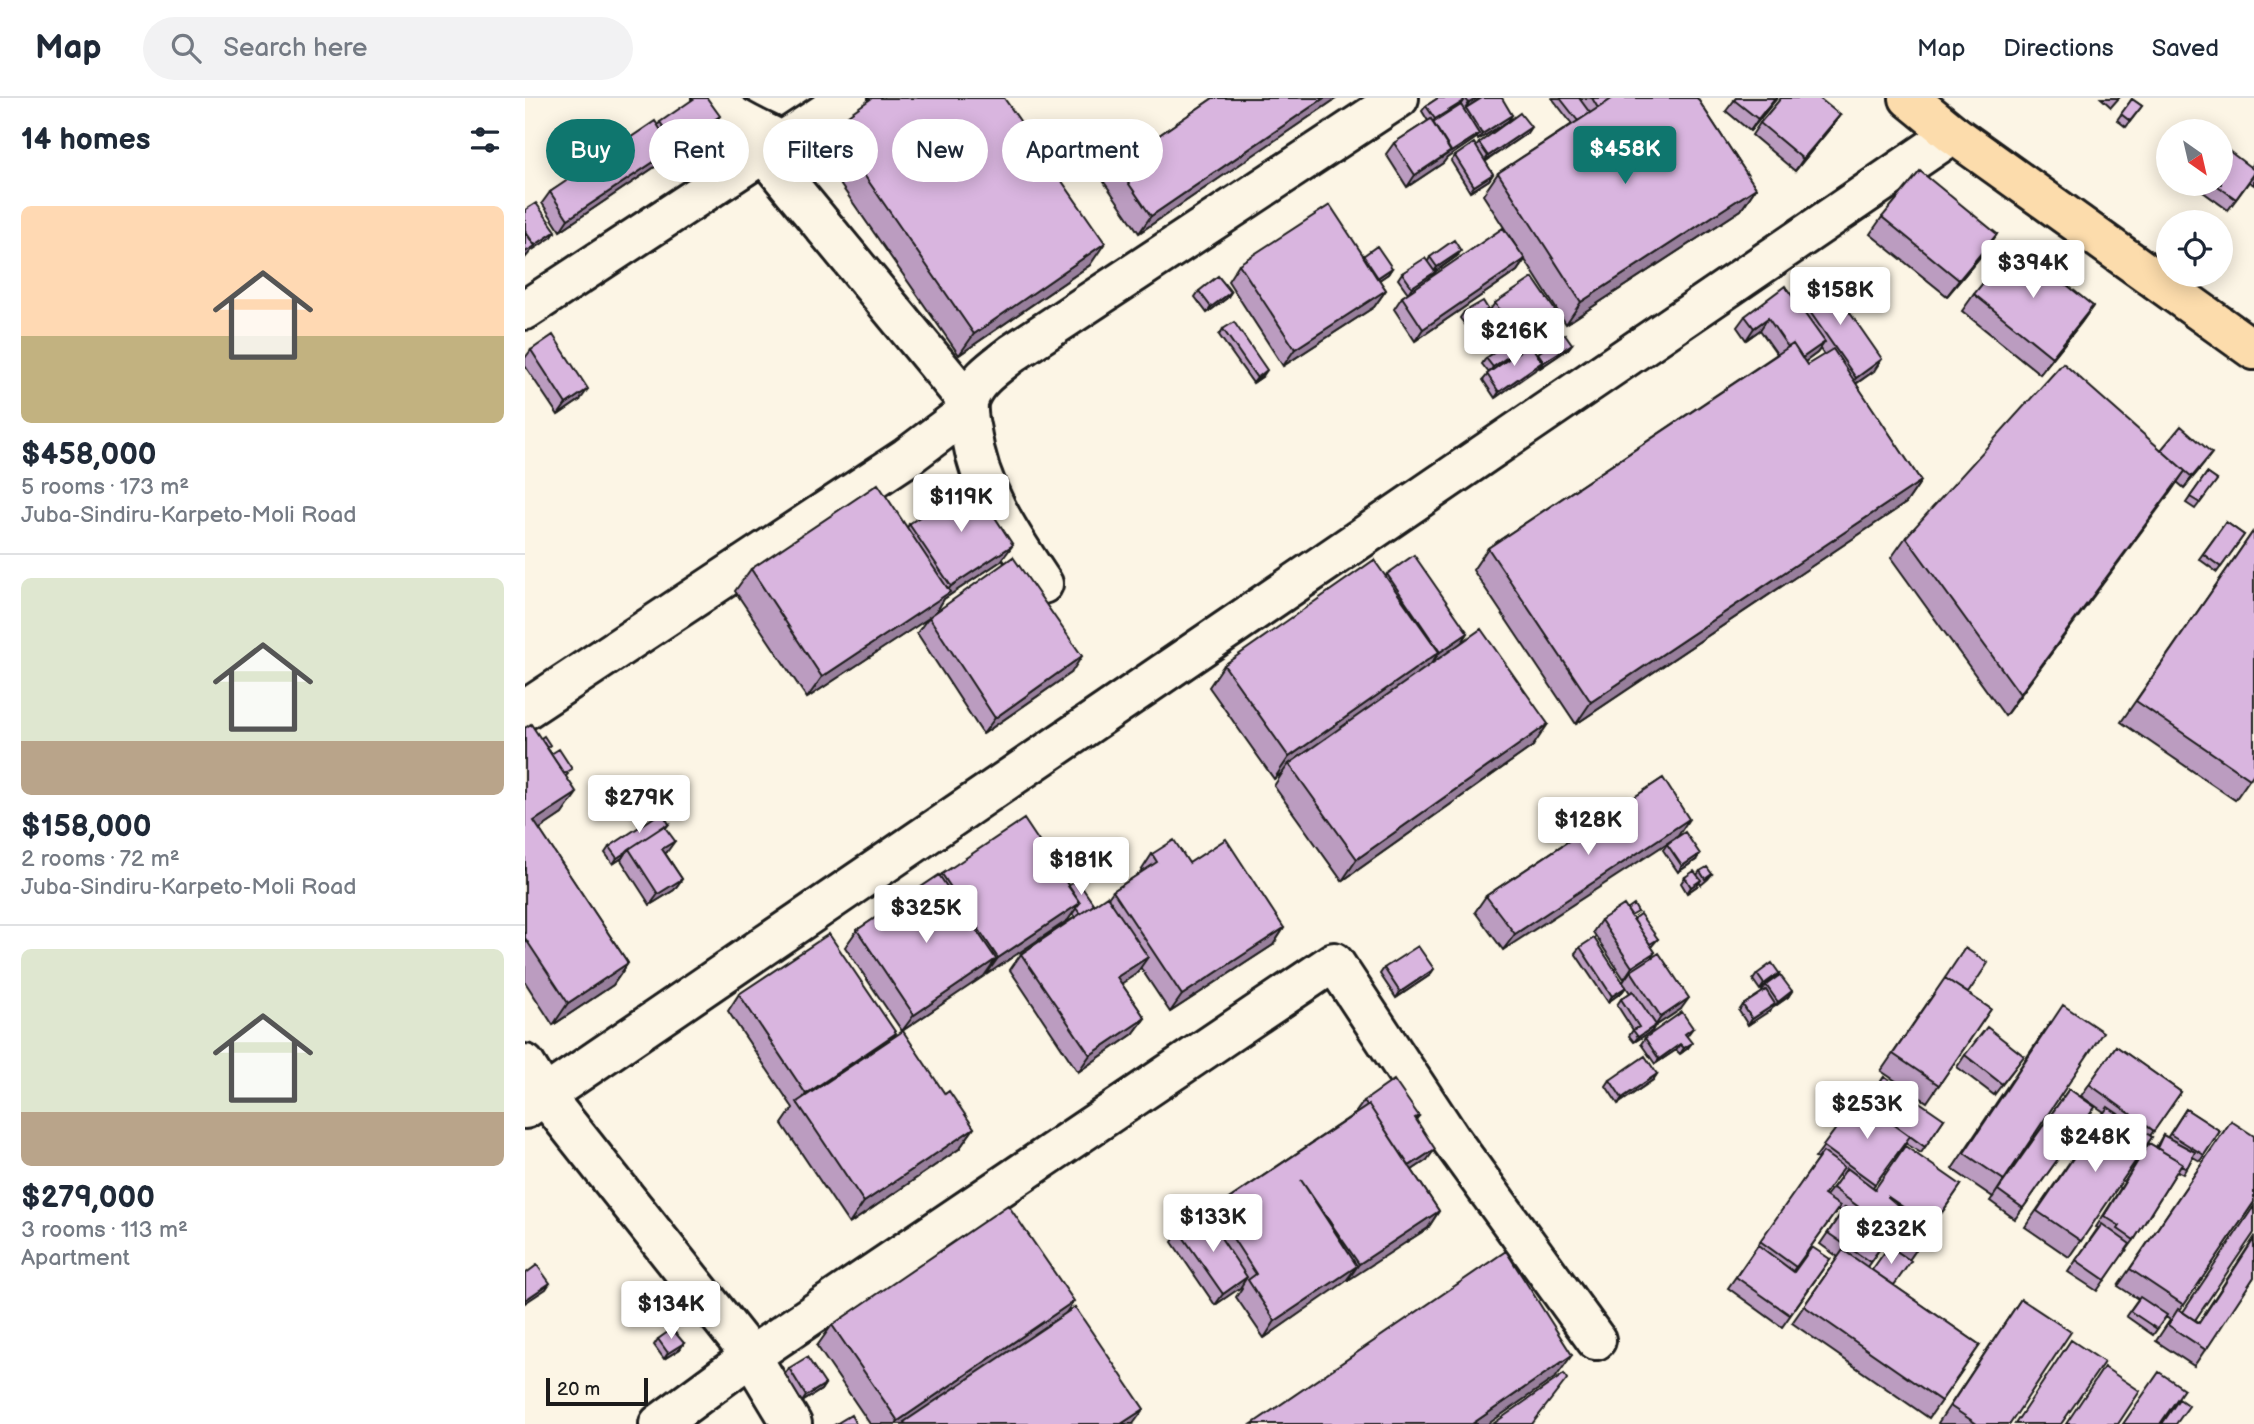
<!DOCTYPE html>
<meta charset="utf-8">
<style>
:root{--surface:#fff;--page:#f2f2f3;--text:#1f2937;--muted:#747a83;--line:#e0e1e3;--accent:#0f766e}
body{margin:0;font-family:"Balsamiq Sans",sans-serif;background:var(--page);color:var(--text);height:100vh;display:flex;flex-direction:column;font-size:26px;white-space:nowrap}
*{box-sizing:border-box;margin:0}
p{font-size:23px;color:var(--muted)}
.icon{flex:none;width:38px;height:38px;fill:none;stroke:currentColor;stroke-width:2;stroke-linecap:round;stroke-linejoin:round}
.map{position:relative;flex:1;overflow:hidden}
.panel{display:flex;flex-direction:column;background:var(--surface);width:525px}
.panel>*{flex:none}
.hud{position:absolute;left:21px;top:21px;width:665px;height:63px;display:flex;gap:14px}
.needle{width:46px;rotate:146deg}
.fabs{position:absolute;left:1631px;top:21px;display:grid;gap:14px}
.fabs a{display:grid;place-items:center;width:77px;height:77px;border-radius:50%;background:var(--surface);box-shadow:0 4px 18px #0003;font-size:35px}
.scale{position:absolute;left:21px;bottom:18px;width:102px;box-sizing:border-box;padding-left:7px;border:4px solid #1c1c1c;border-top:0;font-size:19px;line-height:24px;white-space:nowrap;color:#1c1c1c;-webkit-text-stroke:5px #fcf5e5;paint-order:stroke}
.price{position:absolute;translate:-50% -60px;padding:0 16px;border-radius:7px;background:#fff;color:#222;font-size:23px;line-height:46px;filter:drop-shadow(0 2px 4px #0008)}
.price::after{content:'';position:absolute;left:50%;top:42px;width:21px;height:16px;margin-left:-10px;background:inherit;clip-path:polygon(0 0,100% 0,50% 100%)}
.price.active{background:var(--accent);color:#fff}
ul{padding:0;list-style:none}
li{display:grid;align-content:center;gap:14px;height:371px;padding:0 21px}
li+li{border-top:2px solid var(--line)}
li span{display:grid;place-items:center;height:217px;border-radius:10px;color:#555}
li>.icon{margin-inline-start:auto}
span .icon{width:126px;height:126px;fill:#fffc;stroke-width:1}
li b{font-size:30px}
h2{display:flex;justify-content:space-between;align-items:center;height:84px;padding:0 21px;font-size:30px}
.tag{padding:0 24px;border-radius:32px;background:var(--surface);box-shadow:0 4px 18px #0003;font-size:24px;line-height:63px}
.tag.active{background:var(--accent);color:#fff}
header{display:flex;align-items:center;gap:42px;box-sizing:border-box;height:98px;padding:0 35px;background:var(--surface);border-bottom:2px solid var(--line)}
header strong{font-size:33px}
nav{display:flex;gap:38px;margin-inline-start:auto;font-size:24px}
.search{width:490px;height:63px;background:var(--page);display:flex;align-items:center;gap:18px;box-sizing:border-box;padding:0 24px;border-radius:38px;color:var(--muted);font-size:26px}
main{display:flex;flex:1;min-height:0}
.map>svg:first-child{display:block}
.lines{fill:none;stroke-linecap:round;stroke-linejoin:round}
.minor-casing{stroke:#1c1c1c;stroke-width:44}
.major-casing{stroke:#1c1c1c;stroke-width:44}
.minor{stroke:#fcf5e5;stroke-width:38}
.major{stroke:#fcdcac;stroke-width:38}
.wall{fill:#bb9cc0;stroke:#1c1c1c;stroke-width:2;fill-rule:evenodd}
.shaded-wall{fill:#987f9c;stroke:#1c1c1c;stroke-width:2}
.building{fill:#d9b5df;stroke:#1c1c1c;stroke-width:2}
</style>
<header>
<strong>Map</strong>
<div class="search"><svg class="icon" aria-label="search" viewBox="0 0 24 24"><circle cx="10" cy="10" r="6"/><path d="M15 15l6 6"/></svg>Search here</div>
<nav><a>Map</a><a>Directions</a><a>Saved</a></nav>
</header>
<main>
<section class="panel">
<h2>14 homes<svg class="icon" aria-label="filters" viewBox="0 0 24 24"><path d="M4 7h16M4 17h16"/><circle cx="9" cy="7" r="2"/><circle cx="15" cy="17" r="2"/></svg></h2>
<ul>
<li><span style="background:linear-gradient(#ffd9b3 60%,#c2b280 0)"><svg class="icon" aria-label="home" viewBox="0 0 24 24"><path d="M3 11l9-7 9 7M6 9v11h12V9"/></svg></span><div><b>$458,000</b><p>5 rooms · 173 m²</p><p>Juba-Sindiru-Karpeto-Moli Road</p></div></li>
<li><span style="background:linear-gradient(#dfe7d0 75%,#b9a48a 0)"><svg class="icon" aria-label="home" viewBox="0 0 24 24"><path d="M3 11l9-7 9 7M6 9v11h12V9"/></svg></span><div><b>$158,000</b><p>2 rooms · 72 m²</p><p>Juba-Sindiru-Karpeto-Moli Road</p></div></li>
<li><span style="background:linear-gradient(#dfe7d0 75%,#b9a48a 0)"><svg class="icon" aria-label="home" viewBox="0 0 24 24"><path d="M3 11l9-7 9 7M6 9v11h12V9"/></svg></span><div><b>$279,000</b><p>3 rooms · 113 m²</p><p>Apartment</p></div></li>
</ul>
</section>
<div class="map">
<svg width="1729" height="1326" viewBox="0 0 1729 1326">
<rect width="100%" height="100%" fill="#fcf5e5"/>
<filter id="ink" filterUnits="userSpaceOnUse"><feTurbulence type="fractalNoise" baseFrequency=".0143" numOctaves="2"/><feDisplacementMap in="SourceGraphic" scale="14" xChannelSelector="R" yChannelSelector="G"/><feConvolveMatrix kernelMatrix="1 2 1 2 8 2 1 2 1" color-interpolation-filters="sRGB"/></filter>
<g filter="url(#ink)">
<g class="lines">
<g class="minor-casing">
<path id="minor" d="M187 0C205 21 234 31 258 44
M238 55 443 304
M0 212 323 0
M518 486C486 438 454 392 446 333 444 323 441 311 444 301 451 281 472 268 488 255L874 0
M0 612 382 359 443 313
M0 966 20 998 226 1258 267 1326
M0 1011 1428 36
M134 1326 226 1258 809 864 927 1043 1071 1242"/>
</g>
<g class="major-casing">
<path id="major" d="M1384 0 1428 36 1729 252"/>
</g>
<use href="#minor" class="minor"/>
<use href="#major" class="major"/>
</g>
<path class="wall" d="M688 0H812L614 135 579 84 591 67Z
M913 0H956L987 17 983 23 953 42 952 39 922 60 918 65 882 89 861 56 869 45 903 23 897 13 901 8Z
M1027 0H1054L1055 2 1057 0H1172L1231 90 1216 112 1041 226 1000 162 992 173 890 243 869 211 877 199 883 195 873 181 877 175 903 163 905 159 932 158 910 174 906 179 994 153 958 97 973 75 1047 26Z
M1211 0H1252L1225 33 1201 13Z
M1576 0H1594L1586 9Z
M1607 1 1617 8 1601 29 1592 22Z
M1315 17 1307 28 1270 73 1227 37 1235 25Z
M135 24 187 29 143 58 140 62 35 133 17 105 25 94 133 27Z
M306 29 565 167 434 257 290 50Z
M1002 35 960 64 968 76 964 82 945 94 926 63 930 58 951 49 954 45Z
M1729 64V87L1724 84 1703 112 1667 86H1696L1725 69Z
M1357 119 1472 136 1461 152 1422 198 1345 136Z
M714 166 867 170 863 176 854 182 861 192 849 209 758 268 703 183Z
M674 193 706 194 702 200 682 215 670 199Z
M1449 196 1568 208 1556 225 1515 276 1437 213Z
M1274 198 1349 273 1331 286 1396 383 1381 405 1051 626 948 472 963 450 1252 256 1235 232 1221 242 1212 229 1220 218 1271 203ZM1295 251 1299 257 1282 267 1280 264 1292 255Z
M970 205 1028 232 1006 248 1012 257 1013 255 1047 246 1043 251 1015 270 1014 268 970 300 958 282 964 275 957 266 961 260 987 256 983 261 1004 247 996 235 982 244 962 216Z
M939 214 959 217 941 228 935 220Z
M698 231 738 278 728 285 694 237Z
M6 252 55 302 33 317 0 268V260Z
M1636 352 1679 366 1659 390 1652 384 1480 618 1366 460 1381 439Z
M1682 375 1692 382 1670 411 1661 405Z
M1701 424 1719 437 1692 474 1674 461Z
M384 426 476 463 419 501 411 514 546 575 458 636 392 535 403 520 282 600 210 493 226 471 382 430Z
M1727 435 1729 675 1710 702 1596 624Z
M862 476 943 535 937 544 1008 648 817 783 749 688 758 674 749 681 684 589 699 567 861 478Z
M0 630 23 651 43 676 41 678 37 716 14 731 103 865 88 887 28 927 0 884Z
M1138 680 978 852 950 814 961 798Z
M144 726 141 730 142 754 140 755 157 781 149 792 125 807 96 762 97 760 88 766 80 755 84 749Z
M1142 746 1171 762 1153 774 1138 752Z
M627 756 664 765 759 830 748 847 645 914 615 869 611 876 596 885 620 920 608 936 553 974 485 872 496 856 550 819 547 816 543 822 461 876 377 933 320 849 332 832 415 778 417 776 543 788 569 807 583 800 588 793 617 774 616 773Z
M1175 773 1187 776 1183 781 1176 787 1174 784 1172 788 1162 795 1156 785 1160 779 1172 777Z
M1108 821 1133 841 1126 849 1130 854 1126 859 1156 911 1129 929 1127 933 1109 944 1104 938 1108 932 1092 907 1096 901 1105 895 1101 889 1097 894 1083 904 1050 855 1055 849 1098 884 1102 878 1099 881 1068 834 1076 822Z
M859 870 905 877 871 900 855 876Z
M1254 875 1250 880 1267 893 1263 899 1223 927 1214 913 1218 907 1238 894 1237 893 1241 887 1235 892 1228 882 1232 876Z
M214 896 368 939 420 996 449 1030 434 1051 324 1126 257 1026 268 1010 203 913Z
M1443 896 1466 911 1402 1004 1356 973 1408 897Z
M1526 923 1479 1082 1468 1099 1427 1071Z
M1168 930 1162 938 1163 950 1155 956 1151 952 1130 966 1116 946 1120 940Z
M1591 948 1656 994 1625 1038 1627 1039 1544 1159 1500 1129 1579 1014 1556 998Z
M1440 957 1499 958 1469 997 1432 969Z
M1132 976 1128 982 1093 1006 1081 988 1085 982Z
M1359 979 1374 989 1356 1017 1371 1028 1419 1021 1396 1055 1380 1045 1348 1089 1350 1091 1436 1087 1384 1162 1365 1149 1380 1127 1377 1125 1361 1146 1359 1145 1342 1169 1455 1247 1404 1320 1267 1225 1313 1159 1295 1146 1317 1114 1313 1111 1268 1173 1269 1174 1305 1161 1257 1229 1203 1190 1293 1061 1290 1060 1333 1001 1341 1006ZM1313 1077 1316 1079 1301 1098 1299 1097Z
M1544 991 1570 1009 1490 1121 1465 1103Z
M839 1003 894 1018 891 1022 902 1062 887 1072 914 1113 903 1130 821 1182 739 1240 711 1199 717 1190 716 1188 690 1207 647 1144 654 1133 683 1119 689 1111 831 1015V1014Z
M1661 1011 1695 1033 1675 1063 1668 1059 1658 1076 1652 1073 1609 1142 1601 1153H1600L1572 1193 1543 1174 1573 1130 1571 1129 1624 1045 1631 1049 1638 1037 1642 1040Z
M1706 1023 1729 1104 1655 1212 1674 1224 1729 1140V1179L1669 1268 1631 1243 1645 1222 1641 1219 1628 1237 1601 1218 1613 1201 1593 1188Z
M1496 1201 1485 1326H1414L1413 1325Z
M540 1216 608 1326H345L292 1248 307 1227Z
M133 1241 159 1245 155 1251 139 1261 129 1247Z
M264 1270 300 1286 296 1292 277 1304 260 1276Z"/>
<path class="shaded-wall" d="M799 0H812L614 135 626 118Z
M952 0H956L940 11 944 5Z
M1250 0H1252L1225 33 1233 21Z
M939 3 935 9 906 27 910 21Z
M987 17 983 23 953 42 957 36Z
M1315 17 1307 28 1270 73 1278 61Z
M195 18 187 29 143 59 151 47Z
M1006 29 1002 35 959 64 963 58Z
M954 36 950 41 922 60 918 65 882 89 890 77Z
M148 51 140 62 35 133 43 121Z
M968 76 964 82 945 94 949 88Z
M1231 90 1216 112 1041 226 1056 204Z
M31 133 27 139 6 153 0 160V154Z
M1472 136 1461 152 1422 198 1434 182Z
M580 145 565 167 434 257 449 236Z
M936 153 932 158 908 175 912 169Z
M1000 161 992 173 890 243 898 231Z
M867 170 863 176 847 187 851 181Z
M910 174 906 180 883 195 887 189Z
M861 192 849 209 758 268 770 251Z
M706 194 702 200 682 215 686 209Z
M1568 208 1556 225 1515 276 1527 259Z
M963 211 959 217 941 228 945 223Z
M1243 220 1235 232 1221 242 1229 230Z
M1036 221 1028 232 1005 249 1013 237Z
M1004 223 996 235 982 244 990 233Z
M1300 244 1292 255 1265 275 1273 263Z
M1047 246 1043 251 1015 270 1019 264Z
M987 256 983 261 964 275 968 269Z
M1357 261 1349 273 1323 291 1331 280Z
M1017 264 1013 270 970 300 974 294Z
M742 272 738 278 728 285 732 280Z
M63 291 55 302 33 317 41 306Z
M1687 355 1679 366 1659 390 1667 379Z
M1660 373 1645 395 1480 618 1495 596Z
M1396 383 1381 405 1051 626 1066 604Z
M488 447 476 463 419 501 410 516 282 600 297 579 420 497 426 488Z
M943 535 935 547 907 565 915 554Z
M914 554 899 576 764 666 758 674 749 681 764 659Z
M557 558 546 575 458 636 470 620Z
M1023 626 1008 648 817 783 832 761Z
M52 695 37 716 0 741 9 723Z
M1164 721 1153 738 978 852 990 836Z
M150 743 142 754 129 762 137 751Z
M101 754 97 760 88 766 92 760Z
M1175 756 1171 762 1153 774 1157 768Z
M157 781 149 792 125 807 133 796Z
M1176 782 1172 788 1162 795 1166 789Z
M555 805 543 822 461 877 473 860Z
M759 830 748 847 645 914 657 897Z
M1130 854 1122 866 1106 873 1102 878 1099 881 1107 869Z
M623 859 611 876 581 896 592 879Z
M471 861 459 878 377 933 389 917Z
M103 865 88 887 28 927 43 905Z
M909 871 905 877 871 900 875 894Z
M1254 875 1250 881 1235 892 1239 886Z
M1101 889 1097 894 1083 904 1087 898Z
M1267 893 1263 899 1249 909 1253 904Z
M1164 900 1156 911 1129 929 1127 933 1109 944 1113 939 1130 928 1136 919Z
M1250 906 1246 912 1223 927 1227 921Z
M620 920 608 936 553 974 565 957Z
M371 935 359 952 273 1007 281 996Z
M1167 945 1163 950 1155 956 1159 950Z
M1155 946 1151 952 1130 966 1134 961Z
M1132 976 1128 982 1093 1006 1097 1000Z
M449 1030 434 1051 324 1126 339 1104Z
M910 1051 902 1062 875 1080 883 1069Z
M914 1113 903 1130 822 1183 834 1166Z
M832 1168 820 1184 739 1240 750 1223Z
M722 1179 715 1190 690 1207 698 1196Z
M25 1185 21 1191 0 1205V1202Z
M549 1203 534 1225 378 1326H371L373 1323Z
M159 1245 155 1251 139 1261 143 1255Z
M1047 1257 1031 1279 963 1326H947Z
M300 1286 296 1292 277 1304 281 1298Z
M619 1311 608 1326H596Z"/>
<path class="building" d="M170 0H182L195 18 151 47 135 24Z
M347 0H479L580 145 449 236 306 29Z
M688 0H799L626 118 591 67Z
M913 0H937L939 3 910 21 901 8Z
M940 0H952L944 5Z
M957 0H977L987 17 957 36 941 10Z
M1035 0H1054L1065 15 1053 23Z
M1067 0H1088L1073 10Z
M1088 0H1172L1231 90 1056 204 973 75Z
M1211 0H1250L1233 21 1209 2Z
M1256 0H1294L1315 17 1278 61 1235 25Z
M1607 1 1617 8 1605 23 1596 16Z
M936 7 954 36 926 54 908 25Z
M995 15 1006 29 963 58 954 45Z
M906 21 926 53 890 77 869 45Z
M130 23 148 51 43 121 25 94Z
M949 45 968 76 949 88 930 58Z
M1696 47 1729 72V76L1711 101 1690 86H1696Z
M1395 73 1472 136 1434 182 1357 119Z
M11 105 31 133 10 147 0 133V112Z
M805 107 861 192 770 251 714 166Z
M978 130 1000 161 898 231 877 199Z
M0 134 10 148 0 154Z
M929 142 936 153 912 169 905 159Z
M1490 145 1568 208 1527 259 1449 196Z
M852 148 867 170 852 180 838 158Z
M900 160 910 174 887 189 877 175Z
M693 178 706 194 686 209 674 193Z
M1300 179 1357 261 1331 280 1274 198Z
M1008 180 1036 221 1013 237 1004 223 990 233 970 205Z
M1260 188 1300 244 1277 260 1268 246 1263 249 1243 220 1229 230 1220 218Z
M958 203 963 211 945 223 939 214Z
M709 224 742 272 732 280 698 231Z
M1040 236 1047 246 1019 264 1013 255Z
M28 237 63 291 41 306 6 252Z
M1005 246 1017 264 974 294 962 276Z
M1268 246 1282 267 1308 251 1396 383 1066 604 963 450Z
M981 247 987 256 968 269 961 260Z
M1538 265 1660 373 1495 596 1381 439Z
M1656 328 1687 355 1667 379 1636 352Z
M1682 375 1692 382 1675 405 1665 399Z
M447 384 488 447 426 488 384 426Z
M353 386 425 494 297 579 226 471Z
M1701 424 1719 437 1696 469 1678 456Z
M1727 435 1729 436V675L1725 681 1611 603Z
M889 457 943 535 915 554 862 476Z
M488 459 557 558 470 620 404 519Z
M849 462 914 554 764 659 699 567Z
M956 531 1023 626 832 761 764 666Z
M6 626 52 695 9 723 103 865 43 905 0 840V630Z
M19 638 25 647 22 650 16 640Z
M34 651 47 671 39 676 26 656Z
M1138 680 1164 721 990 836 961 798Z
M137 714 144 726 140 729 139 728 104 751 101 754 92 760 84 749Z
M499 721 555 805 473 860 417 776Z
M139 728 150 743 137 751 157 781 133 796 104 751Z
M1160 734 1175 756 1157 768 1142 746Z
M701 741 759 830 657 897 588 793 632 764 627 756 649 742 664 765Z
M1182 769 1187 776 1180 781 1175 773Z
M1169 773 1176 782 1166 789 1160 779Z
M414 777 471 861 389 917 332 832Z
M552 782 569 807 555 816 551 810 555 805 543 788Z
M582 798 623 859 592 879 620 920 565 957 496 856Z
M1099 807 1130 854 1107 869 1076 822Z
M1109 807 1113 814 1106 818 1102 812Z
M1115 816 1133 841 1125 846 1108 821Z
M304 836 371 935 281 996 214 896Z
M1069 840 1101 889 1087 898 1055 849Z
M893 848 909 871 875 894 859 870Z
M1440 850 1463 865 1443 895 1420 880Z
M1134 855 1164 900 1136 919 1106 873Z
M1247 865 1254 875 1239 886 1232 876Z
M1255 877 1267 893 1253 904 1241 887Z
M1420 880 1466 911 1414 987 1368 956Z
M1241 892 1250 906 1227 921 1218 907Z
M1108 893 1131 927 1113 939 1108 932 1114 929 1096 901Z
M1538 907 1578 934 1479 1082 1439 1055Z
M1157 914 1168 930 1160 936 1167 945 1159 950 1155 946 1134 961 1120 940Z
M1462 929 1499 958 1477 986 1440 957Z
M378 933 420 996 424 993 449 1030 339 1104 272 1004Z
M1591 948 1656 994 1629 1033 1564 986Z
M1120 958 1132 976 1097 1000 1085 982Z
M1359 979 1374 989 1358 1015 1342 1004Z
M869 982 894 1018 890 1020 910 1051 884 1068 844 1007 842 1008 839 1003Z
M1544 991 1570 1009 1498 1110 1473 1092Z
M1333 1001 1385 1038 1350 1086 1298 1048Z
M1390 1001 1419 1021 1400 1049 1371 1028Z
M844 1007 914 1113 834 1166 776 1082 832 1168 750 1223 723 1182 731 1176 689 1111Z
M1583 1009 1627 1039 1556 1143 1512 1113Z
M1661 1011 1695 1033 1679 1057 1645 1036Z
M1706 1023 1729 1038V1104L1659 1207 1605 1171Z
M1638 1037 1670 1054 1662 1070 1656 1067 1657 1065 1632 1050Z
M1624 1045 1657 1065 1609 1142 1593 1131 1595 1128 1579 1118Z
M1380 1048 1436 1087 1392 1150 1373 1137 1388 1116 1362 1098 1383 1116 1369 1135 1308 1090 1322 1070 1350 1091Z
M1298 1054 1319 1069 1299 1097 1315 1108 1271 1169 1235 1143Z
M483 1107 549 1203 373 1323 307 1227Z
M1729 1108V1135L1670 1222 1658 1214Z
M1320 1109 1363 1139 1345 1164 1303 1135Z
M680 1116 722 1179 698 1196 654 1133Z
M1577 1126 1605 1146 1580 1182 1551 1162Z
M1729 1141V1179L1681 1252 1643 1227 1653 1211 1674 1225Z
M1233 1147 1269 1174 1287 1149 1305 1161 1265 1217 1211 1179Z
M1364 1148 1386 1163 1369 1187 1347 1172Z
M1318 1152 1455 1247 1416 1303 1279 1208Z
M981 1153 1047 1257 947 1326H727Z
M12 1167 25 1185 0 1202V1176Z
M1615 1199 1642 1217 1632 1231 1605 1213Z
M1496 1201 1546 1234 1485 1326H1452L1425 1308Z
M550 1209 619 1311 596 1326H381L379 1324Z
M147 1231 159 1245 143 1255 133 1241Z
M1546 1242 1579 1264 1536 1326H1490Z
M282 1259 300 1286 281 1298 264 1270Z
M1579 1269 1615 1293 1593 1326H1541Z
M1634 1274 1659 1291 1635 1326H1598Z
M1039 1276 1042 1281 1007 1326H968Z
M1654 1301 1664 1308 1651 1326H1637Z
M326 1317 331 1326H311Z"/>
</g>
</svg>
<div class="fabs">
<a><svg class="needle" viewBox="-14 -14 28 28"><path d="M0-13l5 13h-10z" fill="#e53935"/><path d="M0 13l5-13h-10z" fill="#747a83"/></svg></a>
<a><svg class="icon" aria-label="locate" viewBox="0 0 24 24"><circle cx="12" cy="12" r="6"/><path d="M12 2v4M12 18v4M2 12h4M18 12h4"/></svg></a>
</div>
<div class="scale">20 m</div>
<b class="price active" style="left:1100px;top:88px">$458K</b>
<b class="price" style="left:1508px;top:202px">$394K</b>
<b class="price" style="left:1315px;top:229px">$158K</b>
<b class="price" style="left:989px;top:270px">$216K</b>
<b class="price" style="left:436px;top:436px">$119K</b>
<b class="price" style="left:114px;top:737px">$279K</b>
<b class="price" style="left:1063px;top:759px">$128K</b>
<b class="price" style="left:556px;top:799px">$181K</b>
<b class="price" style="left:401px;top:847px">$325K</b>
<b class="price" style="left:1342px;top:1043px">$253K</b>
<b class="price" style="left:1570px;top:1076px">$248K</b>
<b class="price" style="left:688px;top:1156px">$133K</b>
<b class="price" style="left:1366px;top:1168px">$232K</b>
<b class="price" style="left:146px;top:1243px">$134K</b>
<div class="hud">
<a class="tag active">Buy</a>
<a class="tag">Rent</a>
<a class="tag">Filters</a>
<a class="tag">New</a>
<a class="tag">Apartment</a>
</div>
</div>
</main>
